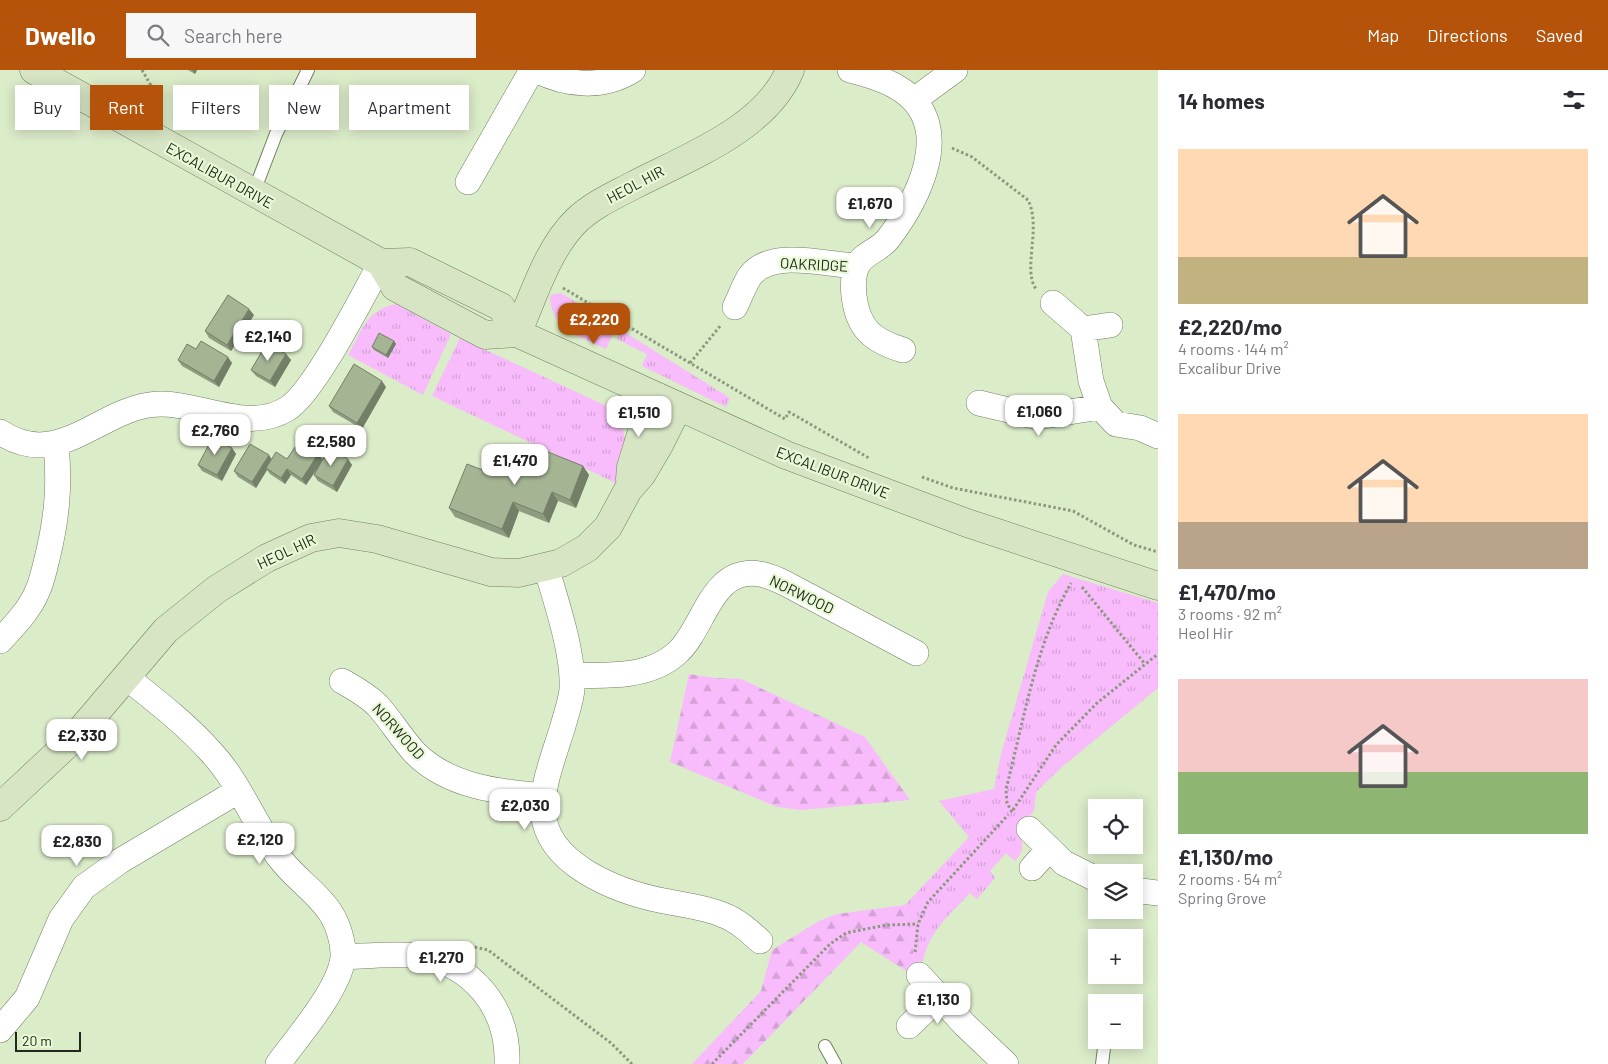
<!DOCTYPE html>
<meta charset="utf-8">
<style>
:root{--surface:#fff;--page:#f7f7f7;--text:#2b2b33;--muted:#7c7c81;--accent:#b45309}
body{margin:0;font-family:Barlow,sans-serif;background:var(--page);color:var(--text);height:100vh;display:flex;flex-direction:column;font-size:19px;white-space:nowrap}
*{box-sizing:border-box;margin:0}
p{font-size:16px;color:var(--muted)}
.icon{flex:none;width:28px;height:28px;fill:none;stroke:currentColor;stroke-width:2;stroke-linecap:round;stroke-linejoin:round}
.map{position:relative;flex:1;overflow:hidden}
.panel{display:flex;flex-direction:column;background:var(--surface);width:450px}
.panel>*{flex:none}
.hud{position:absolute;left:15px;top:15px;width:475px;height:45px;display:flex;gap:10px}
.controls{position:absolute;left:1088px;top:729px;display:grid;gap:10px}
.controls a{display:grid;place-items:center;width:55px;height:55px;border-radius:0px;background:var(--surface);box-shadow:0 2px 12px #0003;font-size:25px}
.scale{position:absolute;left:15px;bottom:12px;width:66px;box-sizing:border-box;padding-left:5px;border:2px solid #22281b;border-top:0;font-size:14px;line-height:18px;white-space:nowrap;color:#22281b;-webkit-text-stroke:4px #e8f9d6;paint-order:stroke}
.price{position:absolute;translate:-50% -42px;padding:0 11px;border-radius:10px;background:#fff;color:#222;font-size:16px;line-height:32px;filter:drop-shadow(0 1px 2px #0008)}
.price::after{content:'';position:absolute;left:50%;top:30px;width:15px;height:11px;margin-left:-8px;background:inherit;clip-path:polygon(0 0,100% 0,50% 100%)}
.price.on{background:var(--accent);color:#fff}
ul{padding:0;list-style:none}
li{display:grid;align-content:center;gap:10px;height:265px;padding:0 20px}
li span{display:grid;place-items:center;height:155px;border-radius:0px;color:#555}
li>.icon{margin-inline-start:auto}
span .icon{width:90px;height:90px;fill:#fffc;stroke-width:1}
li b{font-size:21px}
h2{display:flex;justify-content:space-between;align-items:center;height:60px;padding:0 20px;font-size:21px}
.tag{padding:0 18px;border-radius:0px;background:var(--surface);box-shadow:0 2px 12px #0003;font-size:18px;line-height:45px}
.tag.on{background:var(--accent);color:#fff}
header{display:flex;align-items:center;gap:30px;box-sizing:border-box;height:70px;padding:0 25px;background:var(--accent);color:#fff}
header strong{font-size:24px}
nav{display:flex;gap:28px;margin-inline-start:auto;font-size:18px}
.search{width:350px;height:45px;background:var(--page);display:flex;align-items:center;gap:12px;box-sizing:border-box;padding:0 18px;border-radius:0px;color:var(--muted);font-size:19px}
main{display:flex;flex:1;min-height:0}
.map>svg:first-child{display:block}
.grass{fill:url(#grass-tufts)}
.forest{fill:url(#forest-firs)}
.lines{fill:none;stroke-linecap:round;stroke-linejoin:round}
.lane-casing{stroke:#718061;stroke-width:14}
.street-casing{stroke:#718061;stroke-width:26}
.secondary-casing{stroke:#718061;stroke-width:29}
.path{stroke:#8c987e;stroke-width:3;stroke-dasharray:2.5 2.5;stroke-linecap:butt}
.lane{stroke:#fff;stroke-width:12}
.street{stroke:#fff;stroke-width:25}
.secondary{stroke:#d7e5c4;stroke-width:28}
.wall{fill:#8e9c7f}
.shaded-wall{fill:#747f68}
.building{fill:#a5b594;stroke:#747f68}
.labels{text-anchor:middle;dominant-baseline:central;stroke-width:4.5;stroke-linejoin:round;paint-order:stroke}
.street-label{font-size:15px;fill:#22281b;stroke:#e8f9d6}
</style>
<header>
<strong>Dwello</strong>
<div class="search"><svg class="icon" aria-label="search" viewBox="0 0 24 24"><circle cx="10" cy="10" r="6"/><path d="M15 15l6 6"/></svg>Search here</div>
<nav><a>Map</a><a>Directions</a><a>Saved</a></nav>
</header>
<main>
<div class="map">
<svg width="1158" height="994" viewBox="0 0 1158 994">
<defs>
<pattern id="grass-tufts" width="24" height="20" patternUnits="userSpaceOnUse" patternTransform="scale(1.25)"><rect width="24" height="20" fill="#f8bbfb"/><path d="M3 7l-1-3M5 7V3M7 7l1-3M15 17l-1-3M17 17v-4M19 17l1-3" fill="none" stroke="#d4a1d7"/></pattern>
<pattern id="forest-firs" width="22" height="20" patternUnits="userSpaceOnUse" patternTransform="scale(1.25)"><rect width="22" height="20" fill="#f8bbfb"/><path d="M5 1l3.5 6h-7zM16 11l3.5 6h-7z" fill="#d4a1d7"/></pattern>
</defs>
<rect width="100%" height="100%" fill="#dbecc9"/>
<path class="grass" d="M561 223 616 257 606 279C580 266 550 260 550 225Z
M396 234 451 264 423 325 348 285C362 261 366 240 396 234Z
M621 260 730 328 726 337 642 296 647 284 617 269Z
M460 268 613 339 621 351 625 369 631 370 618 414 432 326Z
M1063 504 1158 533V618L1063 696 1036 722 1034 741 1017 759C1024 772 1025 780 1015 791L1006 783 990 801 995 808 977 829 970 823C950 845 929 860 923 891L915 893 905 835 969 767 939 731 994 719 1001 684 1048 522Z"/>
<path class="forest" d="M689 604 715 608 741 609 865 667 910 730 801 740 777 737 670 692Z
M905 835 915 893 908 902 861 872 743 994H692L761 921 772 880 819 851 837 844Z"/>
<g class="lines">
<g class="lane-casing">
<path id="lane" d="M253 124 276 64 308 0
M825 976 835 994
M1102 994 1105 970"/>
</g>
<g class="street-casing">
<path id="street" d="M536 0C567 16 603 19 633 0
M850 0C868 5 888 10 903 21 956 58 917 131 888 169 880 180 863 183 857 196 853 205 853 217 854 226 858 259 873 271 903 280
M914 30 955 0
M468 112 532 0
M1053 233 1083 259 1091 311 1100 337 1116 354 1140 358 1158 366
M735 237C740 227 744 215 750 206 771 178 826 195 857 196
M1083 259 1110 255
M979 333 1038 347 1100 337
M0 362C57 400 96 343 149 335 194 328 244 365 287 339 314 323 363 225 381 193
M546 497C556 531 574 584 572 619 571 632 566 644 563 656 544 717 521 761 586 802 609 816 638 826 664 831 683 835 705 837 723 845 737 850 749 861 760 871
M0 571C13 557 29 541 37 522 42 512 44 500 47 489 57 448 60 416 56 374
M572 605C607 606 651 608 678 582 705 557 711 496 760 504 777 507 793 518 809 526 845 545 880 564 916 583
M126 607C155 630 186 654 211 682 239 712 254 753 278 786 293 807 316 821 330 842 338 854 344 873 343 888 339 920 297 968 278 994
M342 611C354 618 367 625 377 635 391 650 401 668 415 683 449 717 499 722 544 726
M1029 759 1064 793 1096 809
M1032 798 1049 779
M1134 820 1158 823
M343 887C368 886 394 883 419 886 474 894 509 940 507 994
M919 905 965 955 1006 994
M909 956 939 927
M0 960 27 928 61 849 84 817 120 791 238 721"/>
</g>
<g class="secondary-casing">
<path id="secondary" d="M34 0 381 193 410 192 501 237 517 263
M381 193 395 217 485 265 517 263 786 385 967 453 1158 516
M517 263C534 226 547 179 577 150 593 135 613 126 632 116 686 88 766 59 790 0
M630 409 631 397 653 326
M0 737 75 667 166 560 217 519 267 488 311 468 339 463 377 469 491 502 519 503 561 493 587 478 608 457 628 420 642 404 659 375 678 337"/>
</g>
<path class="path" d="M142 0 160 31 157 42
M952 78 972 87 1028 130C1042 158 1022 199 1036 219
M563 218 785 349 789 342 869 388
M690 293 721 255
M922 407 953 418 1073 441 1134 475 1158 482
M1082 517 1145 594
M1013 740 1056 675 1097 633 1158 584
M1012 742 1007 733 1006 719C1024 650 1035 576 1071 513
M465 875 488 880 611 973 632 994
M915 882 918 854 928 832 1008 745
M712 994 830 874 846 863 886 855 918 854"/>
<use href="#lane" class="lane"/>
<use href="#street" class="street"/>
<use href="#secondary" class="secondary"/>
</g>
<path class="wall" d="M188 0H197L195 4Z
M254 245 231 281 209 268 205 261Z
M394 271 396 274 388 288 374 280 372 277Z
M196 279 232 293 219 317 182 296 178 290Z
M286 284 291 290 275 317 256 306 251 300Z
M386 317 362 359 333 342 329 336Z
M232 378 236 384 222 411 202 401 198 395Z
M318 384 322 389H348L352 395 337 422 318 411 314 405 318 397 306 415 291 405 285 414 270 404 267 400 256 418 238 407 234 401 272 389H287Z
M520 393 583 396 589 405 576 438 558 431 549 453 519 441 509 468 455 447 449 438 493 404Z"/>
<path class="shaded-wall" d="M192 0H197L195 4Z
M249 239 254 245 231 281 227 275Z
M394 271 396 274 388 288 386 285Z
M286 284 291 290 275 317 270 311Z
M228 287 232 293 219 317 214 311Z
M382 311 386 317 362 359 357 353Z
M232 378 236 384 222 411 217 405Z
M318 384 323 390 306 415 302 409Z
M269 385 273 391 266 398 267 400 256 418 252 412Z
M348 389 352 395 337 422 333 416Z
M583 396 589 405 576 438 570 430Z
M287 399 291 405 285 414 281 408Z
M552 422 558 431 549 453 543 444Z
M513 432 519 441 509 468 502 459Z"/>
<path class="building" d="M228 225 249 239 227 275 205 261Z
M379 263 394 271 386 285 372 277Z
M201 271 228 287 214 311 178 290 187 274 196 279Z
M267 273 286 284 270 311 251 300Z
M354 294 382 311 357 353 329 336Z
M213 367 232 378 217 405 198 395Z
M299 371 318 384 302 409 287 399 281 408 266 398 276 382 287 389Z
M250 374 269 385 252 412 234 401Z
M528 374 583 396 570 430 552 422 543 444 513 432 502 459 449 438 467 394 493 404 500 385 520 393Z
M329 378 348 389 333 416 314 405Z"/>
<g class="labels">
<g class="street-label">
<text transform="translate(220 105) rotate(29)">EXCALIBUR DRIVE</text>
<text transform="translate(635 114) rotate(-28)">HEOL HIR</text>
<text transform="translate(814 194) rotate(3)">OAKRIDGE</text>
<text transform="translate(833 402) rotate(21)">EXCALIBUR DRIVE</text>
<text transform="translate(286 481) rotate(-25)">HEOL HIR</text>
<text transform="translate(802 524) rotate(26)">NORWOOD</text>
<text transform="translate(399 661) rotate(48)">NORWOOD</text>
</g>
</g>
</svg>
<div class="controls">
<a><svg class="icon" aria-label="locate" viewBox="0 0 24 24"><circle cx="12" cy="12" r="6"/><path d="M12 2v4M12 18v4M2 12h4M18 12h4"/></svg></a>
<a><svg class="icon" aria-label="layers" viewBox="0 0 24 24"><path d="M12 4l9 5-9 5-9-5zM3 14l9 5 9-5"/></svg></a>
<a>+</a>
<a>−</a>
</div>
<div class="scale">20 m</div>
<b class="price" style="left:870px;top:159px">£1,670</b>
<b class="price on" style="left:594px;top:275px">£2,220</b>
<b class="price" style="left:268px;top:292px">£2,140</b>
<b class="price" style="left:1039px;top:367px">£1,060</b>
<b class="price" style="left:639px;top:368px">£1,510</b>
<b class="price" style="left:215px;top:386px">£2,760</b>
<b class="price" style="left:331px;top:397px">£2,580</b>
<b class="price" style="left:515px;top:416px">£1,470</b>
<b class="price" style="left:82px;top:691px">£2,330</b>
<b class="price" style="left:525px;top:761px">£2,030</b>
<b class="price" style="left:260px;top:795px">£2,120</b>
<b class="price" style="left:77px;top:797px">£2,830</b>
<b class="price" style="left:441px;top:913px">£1,270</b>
<b class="price" style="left:938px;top:955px">£1,130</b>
<div class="hud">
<a class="tag">Buy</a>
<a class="tag on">Rent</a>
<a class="tag">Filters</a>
<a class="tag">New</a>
<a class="tag">Apartment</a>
</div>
</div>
<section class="panel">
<h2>14 homes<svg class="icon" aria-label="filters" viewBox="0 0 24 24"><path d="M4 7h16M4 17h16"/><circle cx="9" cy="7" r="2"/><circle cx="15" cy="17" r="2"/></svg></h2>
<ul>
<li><span style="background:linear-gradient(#ffd9b3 70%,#c2b280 0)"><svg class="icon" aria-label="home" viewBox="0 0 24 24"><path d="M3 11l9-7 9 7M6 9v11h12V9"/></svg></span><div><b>£2,220/mo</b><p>4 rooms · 144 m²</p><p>Excalibur Drive</p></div></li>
<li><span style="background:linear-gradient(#ffd9b3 70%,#b9a48a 0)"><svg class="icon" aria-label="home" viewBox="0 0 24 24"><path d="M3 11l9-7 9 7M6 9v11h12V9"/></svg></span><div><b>£1,470/mo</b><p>3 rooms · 92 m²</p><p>Heol Hir</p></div></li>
<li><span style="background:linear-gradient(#f6c9c9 60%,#8fb573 0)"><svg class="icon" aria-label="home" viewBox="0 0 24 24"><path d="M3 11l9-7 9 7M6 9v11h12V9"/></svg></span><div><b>£1,130/mo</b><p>2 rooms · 54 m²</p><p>Spring Grove</p></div></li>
</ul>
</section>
</main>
